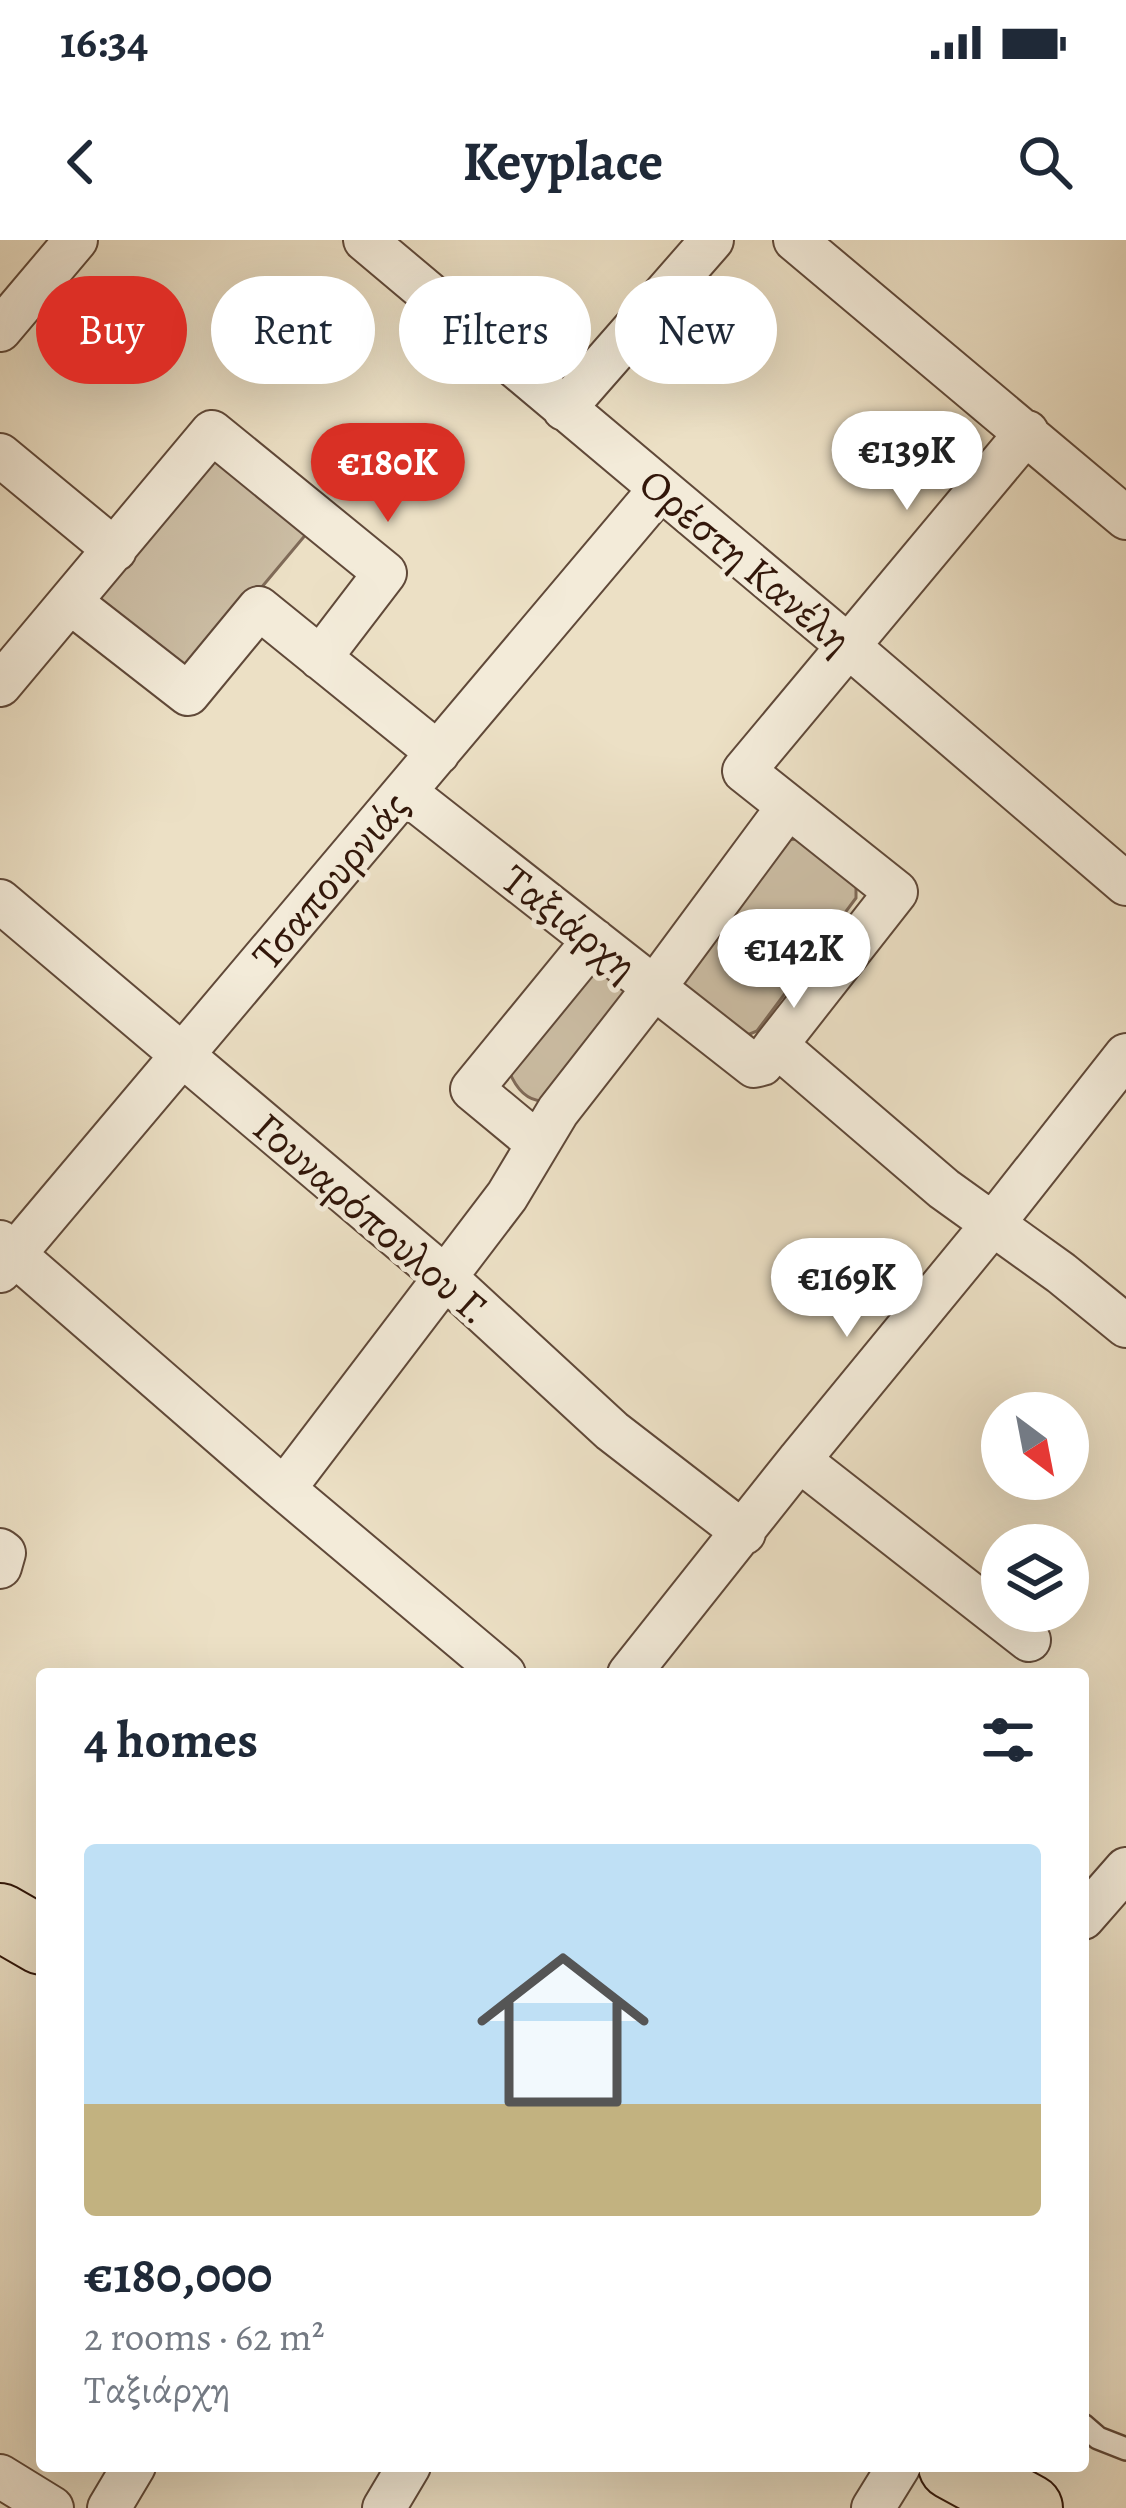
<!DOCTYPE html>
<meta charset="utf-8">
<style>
:root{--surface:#fff;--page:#f6f6f7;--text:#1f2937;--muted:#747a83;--accent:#d93025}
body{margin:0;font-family:Alegreya,serif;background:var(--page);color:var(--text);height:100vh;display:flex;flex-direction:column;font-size:45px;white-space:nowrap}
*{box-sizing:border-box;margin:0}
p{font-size:39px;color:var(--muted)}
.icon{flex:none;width:66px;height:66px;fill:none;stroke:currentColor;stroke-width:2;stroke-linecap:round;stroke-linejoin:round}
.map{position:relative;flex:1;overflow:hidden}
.sheet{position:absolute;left:36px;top:1428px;width:1053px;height:804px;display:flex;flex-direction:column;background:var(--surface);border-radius:12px;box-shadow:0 12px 48px #0002}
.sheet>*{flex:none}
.banner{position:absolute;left:36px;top:36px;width:1056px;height:108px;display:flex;gap:24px}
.needle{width:78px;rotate:148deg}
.controls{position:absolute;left:981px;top:1152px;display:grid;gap:24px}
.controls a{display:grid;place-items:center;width:108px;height:108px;border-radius:50%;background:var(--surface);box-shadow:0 12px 48px #0002;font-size:60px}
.price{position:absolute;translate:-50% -102px;padding:0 27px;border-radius:42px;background:#fff;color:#222;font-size:39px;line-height:78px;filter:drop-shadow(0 3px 6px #0008)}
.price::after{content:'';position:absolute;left:50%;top:72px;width:36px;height:27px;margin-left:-18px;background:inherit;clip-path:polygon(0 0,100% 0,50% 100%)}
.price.on{background:var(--accent);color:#fff}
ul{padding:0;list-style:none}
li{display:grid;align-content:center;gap:24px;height:636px;padding:0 48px}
li span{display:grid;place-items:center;height:372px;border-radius:12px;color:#555}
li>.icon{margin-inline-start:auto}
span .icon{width:216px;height:216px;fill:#fffc;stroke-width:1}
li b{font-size:51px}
h2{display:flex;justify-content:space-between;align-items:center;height:144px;padding:0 48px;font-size:51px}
.chip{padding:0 42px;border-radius:54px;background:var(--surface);box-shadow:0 12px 48px #0002;font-size:42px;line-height:108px}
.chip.on{background:var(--accent);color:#fff}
.status{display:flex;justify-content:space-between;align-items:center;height:84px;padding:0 60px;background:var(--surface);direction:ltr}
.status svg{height:33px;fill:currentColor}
header{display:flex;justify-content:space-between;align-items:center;height:156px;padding:0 48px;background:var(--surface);font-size:54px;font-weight:700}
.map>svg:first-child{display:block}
.green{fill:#ccbea5;stroke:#7f6a58;stroke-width:3}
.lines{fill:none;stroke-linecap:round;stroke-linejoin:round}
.service-casing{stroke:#604939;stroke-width:26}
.minor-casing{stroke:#604939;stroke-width:46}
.primary-casing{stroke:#32170a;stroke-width:70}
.service{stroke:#f3ebd9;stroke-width:21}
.minor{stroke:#f3ebd9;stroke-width:42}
.primary{stroke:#ece0c5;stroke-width:66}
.labels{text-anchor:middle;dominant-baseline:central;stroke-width:10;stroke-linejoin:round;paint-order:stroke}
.street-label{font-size:42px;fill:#32170a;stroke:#f3ebd9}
</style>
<div class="status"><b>16:34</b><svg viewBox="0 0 49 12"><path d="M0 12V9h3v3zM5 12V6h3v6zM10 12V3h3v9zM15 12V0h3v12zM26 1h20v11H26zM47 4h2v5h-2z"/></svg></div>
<header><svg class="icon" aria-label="back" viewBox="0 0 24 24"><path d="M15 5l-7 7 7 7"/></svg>Keyplace<svg class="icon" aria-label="search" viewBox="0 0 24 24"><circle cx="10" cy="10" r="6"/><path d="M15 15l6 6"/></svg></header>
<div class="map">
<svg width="1126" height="2268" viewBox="0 0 1126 2268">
<rect width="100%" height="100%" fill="#ece0c5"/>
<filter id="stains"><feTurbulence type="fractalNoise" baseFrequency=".00167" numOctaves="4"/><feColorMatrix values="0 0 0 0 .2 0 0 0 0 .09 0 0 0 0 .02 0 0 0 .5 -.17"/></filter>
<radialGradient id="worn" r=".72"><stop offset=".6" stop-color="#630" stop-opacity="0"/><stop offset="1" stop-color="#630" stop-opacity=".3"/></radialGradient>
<path class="green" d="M224 210 313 286 188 435 95 361Z
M797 599 856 646V658L757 791 745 796 684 748 679 736 787 600Z
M597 729 627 746V755L542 861C525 860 515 846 509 831L590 734Z"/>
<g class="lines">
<g class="service-casing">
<path id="service" d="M1083 2185 1098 2198 1126 2209"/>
</g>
<g class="minor-casing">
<path id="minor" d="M365 0 847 405 1126 644
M795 0 1126 278
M0 90 76 0
M564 169 712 0
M0 215 115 310
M70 362 188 454 259 368 438 513
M0 445 212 192 385 333 320 418
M405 552 754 826 762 824 776 805 944 949 1061 1033 1126 1086
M0 661 446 1038 612 1191 744 1293
M776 805 896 652 744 531 1027 192
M537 903 472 849 594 700
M0 1002 284 1249 504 1434
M0 1031 660 249
M799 1220 1029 1400
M284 1249 507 956 558 871 654 748 788 567
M0 1310 4 1313 0 1327
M629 1434 799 1220 992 985 1126 815
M1083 1678 1126 1629
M0 2236 52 2268
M109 2268 134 2226
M384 2268 409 2226
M873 2268 899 2226"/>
</g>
<g class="primary-casing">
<path id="primary" d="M0 1677 42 1701
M952 2226 1029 2268"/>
</g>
<use href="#service" class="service"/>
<use href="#minor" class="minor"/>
<use href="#primary" class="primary"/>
</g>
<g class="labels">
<g class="street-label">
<text transform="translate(746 321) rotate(40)">Ορέστη Κανέλη</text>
<text transform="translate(330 640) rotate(-50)">Τσαπουρνιάς</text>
<text transform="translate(570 682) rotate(38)">Ταξιάρχη</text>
<text transform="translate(372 978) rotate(41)">Γουναρόπουλου Γ.</text>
</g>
</g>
<rect width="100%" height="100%" filter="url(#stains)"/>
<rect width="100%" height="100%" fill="url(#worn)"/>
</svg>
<div class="controls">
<a><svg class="needle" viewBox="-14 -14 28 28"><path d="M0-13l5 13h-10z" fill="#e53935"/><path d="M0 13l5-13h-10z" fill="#747a83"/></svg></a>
<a><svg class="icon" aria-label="layers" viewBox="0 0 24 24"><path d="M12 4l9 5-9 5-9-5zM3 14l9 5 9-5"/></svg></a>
</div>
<b class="price" style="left:907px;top:273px">€139K</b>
<b class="price on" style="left:388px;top:285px">€180K</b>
<b class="price" style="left:794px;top:771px">€142K</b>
<b class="price" style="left:847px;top:1100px">€169K</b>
<div class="banner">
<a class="chip on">Buy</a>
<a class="chip">Rent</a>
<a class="chip">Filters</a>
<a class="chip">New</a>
</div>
<section class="sheet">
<h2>4 homes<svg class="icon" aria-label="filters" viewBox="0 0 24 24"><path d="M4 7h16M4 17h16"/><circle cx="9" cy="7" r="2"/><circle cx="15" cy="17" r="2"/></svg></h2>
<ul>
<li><span style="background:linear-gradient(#bfe0f5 70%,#c2b280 0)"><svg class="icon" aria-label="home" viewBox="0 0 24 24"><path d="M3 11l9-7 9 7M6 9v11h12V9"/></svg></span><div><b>€180,000</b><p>2 rooms · 62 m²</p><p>Ταξιάρχη</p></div></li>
</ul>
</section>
</div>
